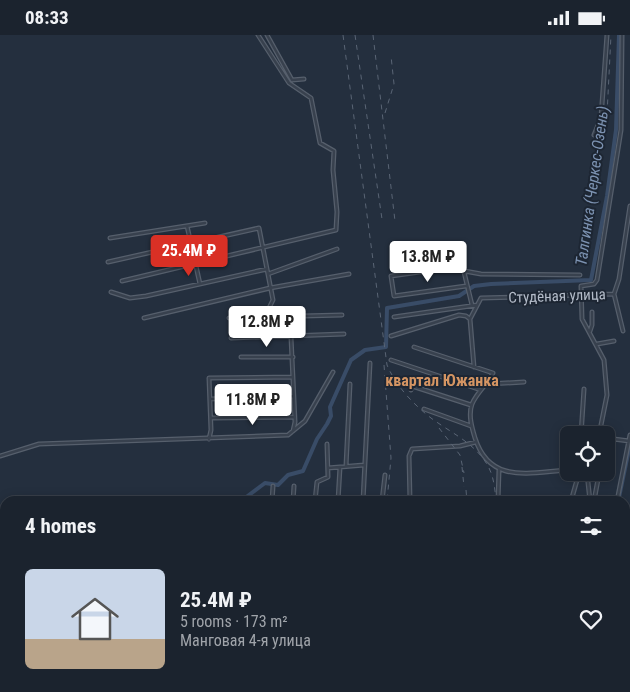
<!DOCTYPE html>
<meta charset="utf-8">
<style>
:root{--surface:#1b232e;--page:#242b36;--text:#f1f3f6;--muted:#a0a4aa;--line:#39404a;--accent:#d93025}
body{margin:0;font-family:"Roboto Condensed",sans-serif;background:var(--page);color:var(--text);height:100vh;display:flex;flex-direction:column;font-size:19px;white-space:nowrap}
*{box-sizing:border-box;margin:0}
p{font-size:16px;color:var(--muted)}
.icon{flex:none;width:28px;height:28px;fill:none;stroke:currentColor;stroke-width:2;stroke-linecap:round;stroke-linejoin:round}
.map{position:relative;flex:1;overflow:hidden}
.drawer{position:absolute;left:0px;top:461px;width:630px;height:196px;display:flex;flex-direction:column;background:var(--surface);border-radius:15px 15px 0 0;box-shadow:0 2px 12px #0003,0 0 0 1px var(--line)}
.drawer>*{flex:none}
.tools{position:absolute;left:560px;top:391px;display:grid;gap:10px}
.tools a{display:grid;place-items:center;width:55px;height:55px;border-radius:8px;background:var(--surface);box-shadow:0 2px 12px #0003,0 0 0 1px var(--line);font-size:25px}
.price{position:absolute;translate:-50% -42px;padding:0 11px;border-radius:5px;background:#fff;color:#222;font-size:16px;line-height:32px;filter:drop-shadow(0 1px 2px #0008)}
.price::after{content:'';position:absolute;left:50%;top:30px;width:15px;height:11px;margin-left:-8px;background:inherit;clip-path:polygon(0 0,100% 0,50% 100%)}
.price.selected{background:var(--accent);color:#fff}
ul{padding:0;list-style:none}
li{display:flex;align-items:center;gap:15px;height:125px;padding:0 25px}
li span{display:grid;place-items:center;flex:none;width:140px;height:100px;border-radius:8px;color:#555}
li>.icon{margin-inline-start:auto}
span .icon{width:60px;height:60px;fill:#fffc;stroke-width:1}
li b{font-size:21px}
h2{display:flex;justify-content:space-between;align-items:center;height:60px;padding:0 25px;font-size:21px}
.status{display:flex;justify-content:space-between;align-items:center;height:35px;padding:0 25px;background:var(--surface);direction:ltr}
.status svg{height:14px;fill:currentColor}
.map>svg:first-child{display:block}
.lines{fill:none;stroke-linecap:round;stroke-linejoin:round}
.canal{stroke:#394c67;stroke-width:2.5}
.river{stroke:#394c67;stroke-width:4}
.minor-casing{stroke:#565f6c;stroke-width:5}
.minor{stroke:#38414e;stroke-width:2.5}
.rail{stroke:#5a6575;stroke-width:1;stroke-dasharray:5 5;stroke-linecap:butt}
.labels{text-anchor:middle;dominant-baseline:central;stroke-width:4;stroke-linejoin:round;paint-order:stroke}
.street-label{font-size:15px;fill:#b4bcc9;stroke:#1d2633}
.water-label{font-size:16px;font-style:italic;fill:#7c92b1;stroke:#1d2633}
.neighbourhood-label{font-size:16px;font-weight:bold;fill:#d59563;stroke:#1d2633}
</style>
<div class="status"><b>08:33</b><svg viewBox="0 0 49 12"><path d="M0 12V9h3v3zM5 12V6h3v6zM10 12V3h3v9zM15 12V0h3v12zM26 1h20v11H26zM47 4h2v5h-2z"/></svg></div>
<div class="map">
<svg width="630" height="657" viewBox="0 0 630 657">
<rect width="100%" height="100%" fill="#242f3e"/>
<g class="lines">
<path class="canal" d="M619 466 630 413
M625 633 630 655"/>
<path class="river" d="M241 466 265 448 278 450 288 440 303 436 317 404 327 389 331 381 330 372 351 325 365 315 386 312 387 273 459 261 474 251 491 249 591 245 607 161 616 95 619 0
M156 652 158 657"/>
<g class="minor-casing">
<path id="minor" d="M267 0 292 45 304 44
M594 100 601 83 607 0
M187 191 200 249
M110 203 205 188
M108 227 259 193 273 265 268 275V282
M464 237 472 270
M268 239 337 214
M122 246 336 195 337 177 333 135 334 116 320 108 311 63 289 48 258 0
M466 251 394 261 391 241 448 233 481 239 580 240
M111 257 130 263 146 261 267 234
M290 281 295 387 293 396
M394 282 477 270
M144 283 270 253 349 239
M229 283 342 280
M590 296 592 290V277
M623 296 614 259 619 244 630 171
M391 301 459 280 466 281 470 284
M231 303 344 299
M597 309 614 306
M414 312 493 338C487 350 477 357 472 369 468 380 472 393 475 403 490 450 530 437 569 435
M241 322H293
M391 325 481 355
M474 332 470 284 481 263 614 259
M488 349 524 347
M411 355 412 351 471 370
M210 364 293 361
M424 374 471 391
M211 383 294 382
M581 400 584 354
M599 400 607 360 604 325 582 284 581 251 594 249 597 245 621 95 622 0
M606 403 629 406
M209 404 211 395 209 343 293 342
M0 421 39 409 288 400 305 386 333 337
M608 430 613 404
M346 431 350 349
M328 433 364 430
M587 438 590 466
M272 466 273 451
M293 466 294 451
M315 466 317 447 328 442 327 409
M338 466 340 432
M363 466 370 328
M382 466 385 440
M410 466 409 421 412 414 460 411 476 407
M498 466 499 435
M571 466 579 438
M594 466 599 439
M617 466 630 400
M625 518 630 507
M625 584 630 609
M625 641 629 657
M207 652 213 657
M234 652 238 656
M529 652 531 657
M562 652V657
M600 652 601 657
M618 652 619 657
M138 657 141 652
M187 657 190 652
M216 657 220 652
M268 657 269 652
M293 657 294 652
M316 657V652
M340 657 341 652
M372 657V652
M383 657 384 652
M444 657 445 652
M481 657 482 652
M491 657 499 655
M540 657 543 653"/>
</g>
<use href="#minor" class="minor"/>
<path class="rail" d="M343 0 387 330C396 351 413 369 431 383 451 398 477 409 489 433 494 443 495 455 496 466
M355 0 382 184
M373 0 395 186
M385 78 394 49 391 21
M593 148 607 80 611 0
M384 330 391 423 387 466
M439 393 460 420 464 438
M462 432 464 452
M466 455 467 466
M504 652 506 657
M352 657 353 652"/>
</g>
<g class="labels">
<g class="street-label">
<text transform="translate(557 261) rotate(-2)">Студёная улица</text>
</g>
<g class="water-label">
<text transform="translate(592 151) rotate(-82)">Талгинка (Черкес-Озень)</text>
</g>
<g class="neighbourhood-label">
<text x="442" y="345">квартал Южанка</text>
</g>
</g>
</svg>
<div class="tools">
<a><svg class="icon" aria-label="locate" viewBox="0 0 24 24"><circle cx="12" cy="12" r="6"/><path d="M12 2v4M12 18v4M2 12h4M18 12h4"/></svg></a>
</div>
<b class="price selected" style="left:189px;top:242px">25.4M ₽</b>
<b class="price" style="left:428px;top:248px">13.8M ₽</b>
<b class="price" style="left:267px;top:313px">12.8M ₽</b>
<b class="price" style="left:253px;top:391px">11.8M ₽</b>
<section class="drawer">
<h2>4 homes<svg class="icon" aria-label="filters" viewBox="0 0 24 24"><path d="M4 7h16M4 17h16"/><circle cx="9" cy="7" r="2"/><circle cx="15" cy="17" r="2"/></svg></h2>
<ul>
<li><span style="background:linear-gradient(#c9d6e8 70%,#b9a48a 0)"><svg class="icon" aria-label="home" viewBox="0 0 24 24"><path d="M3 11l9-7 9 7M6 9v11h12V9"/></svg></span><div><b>25.4M ₽</b><p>5 rooms · 173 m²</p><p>Манговая 4-я улица</p></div><svg class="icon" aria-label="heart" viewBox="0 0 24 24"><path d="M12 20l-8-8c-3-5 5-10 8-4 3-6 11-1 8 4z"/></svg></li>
</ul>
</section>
</div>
